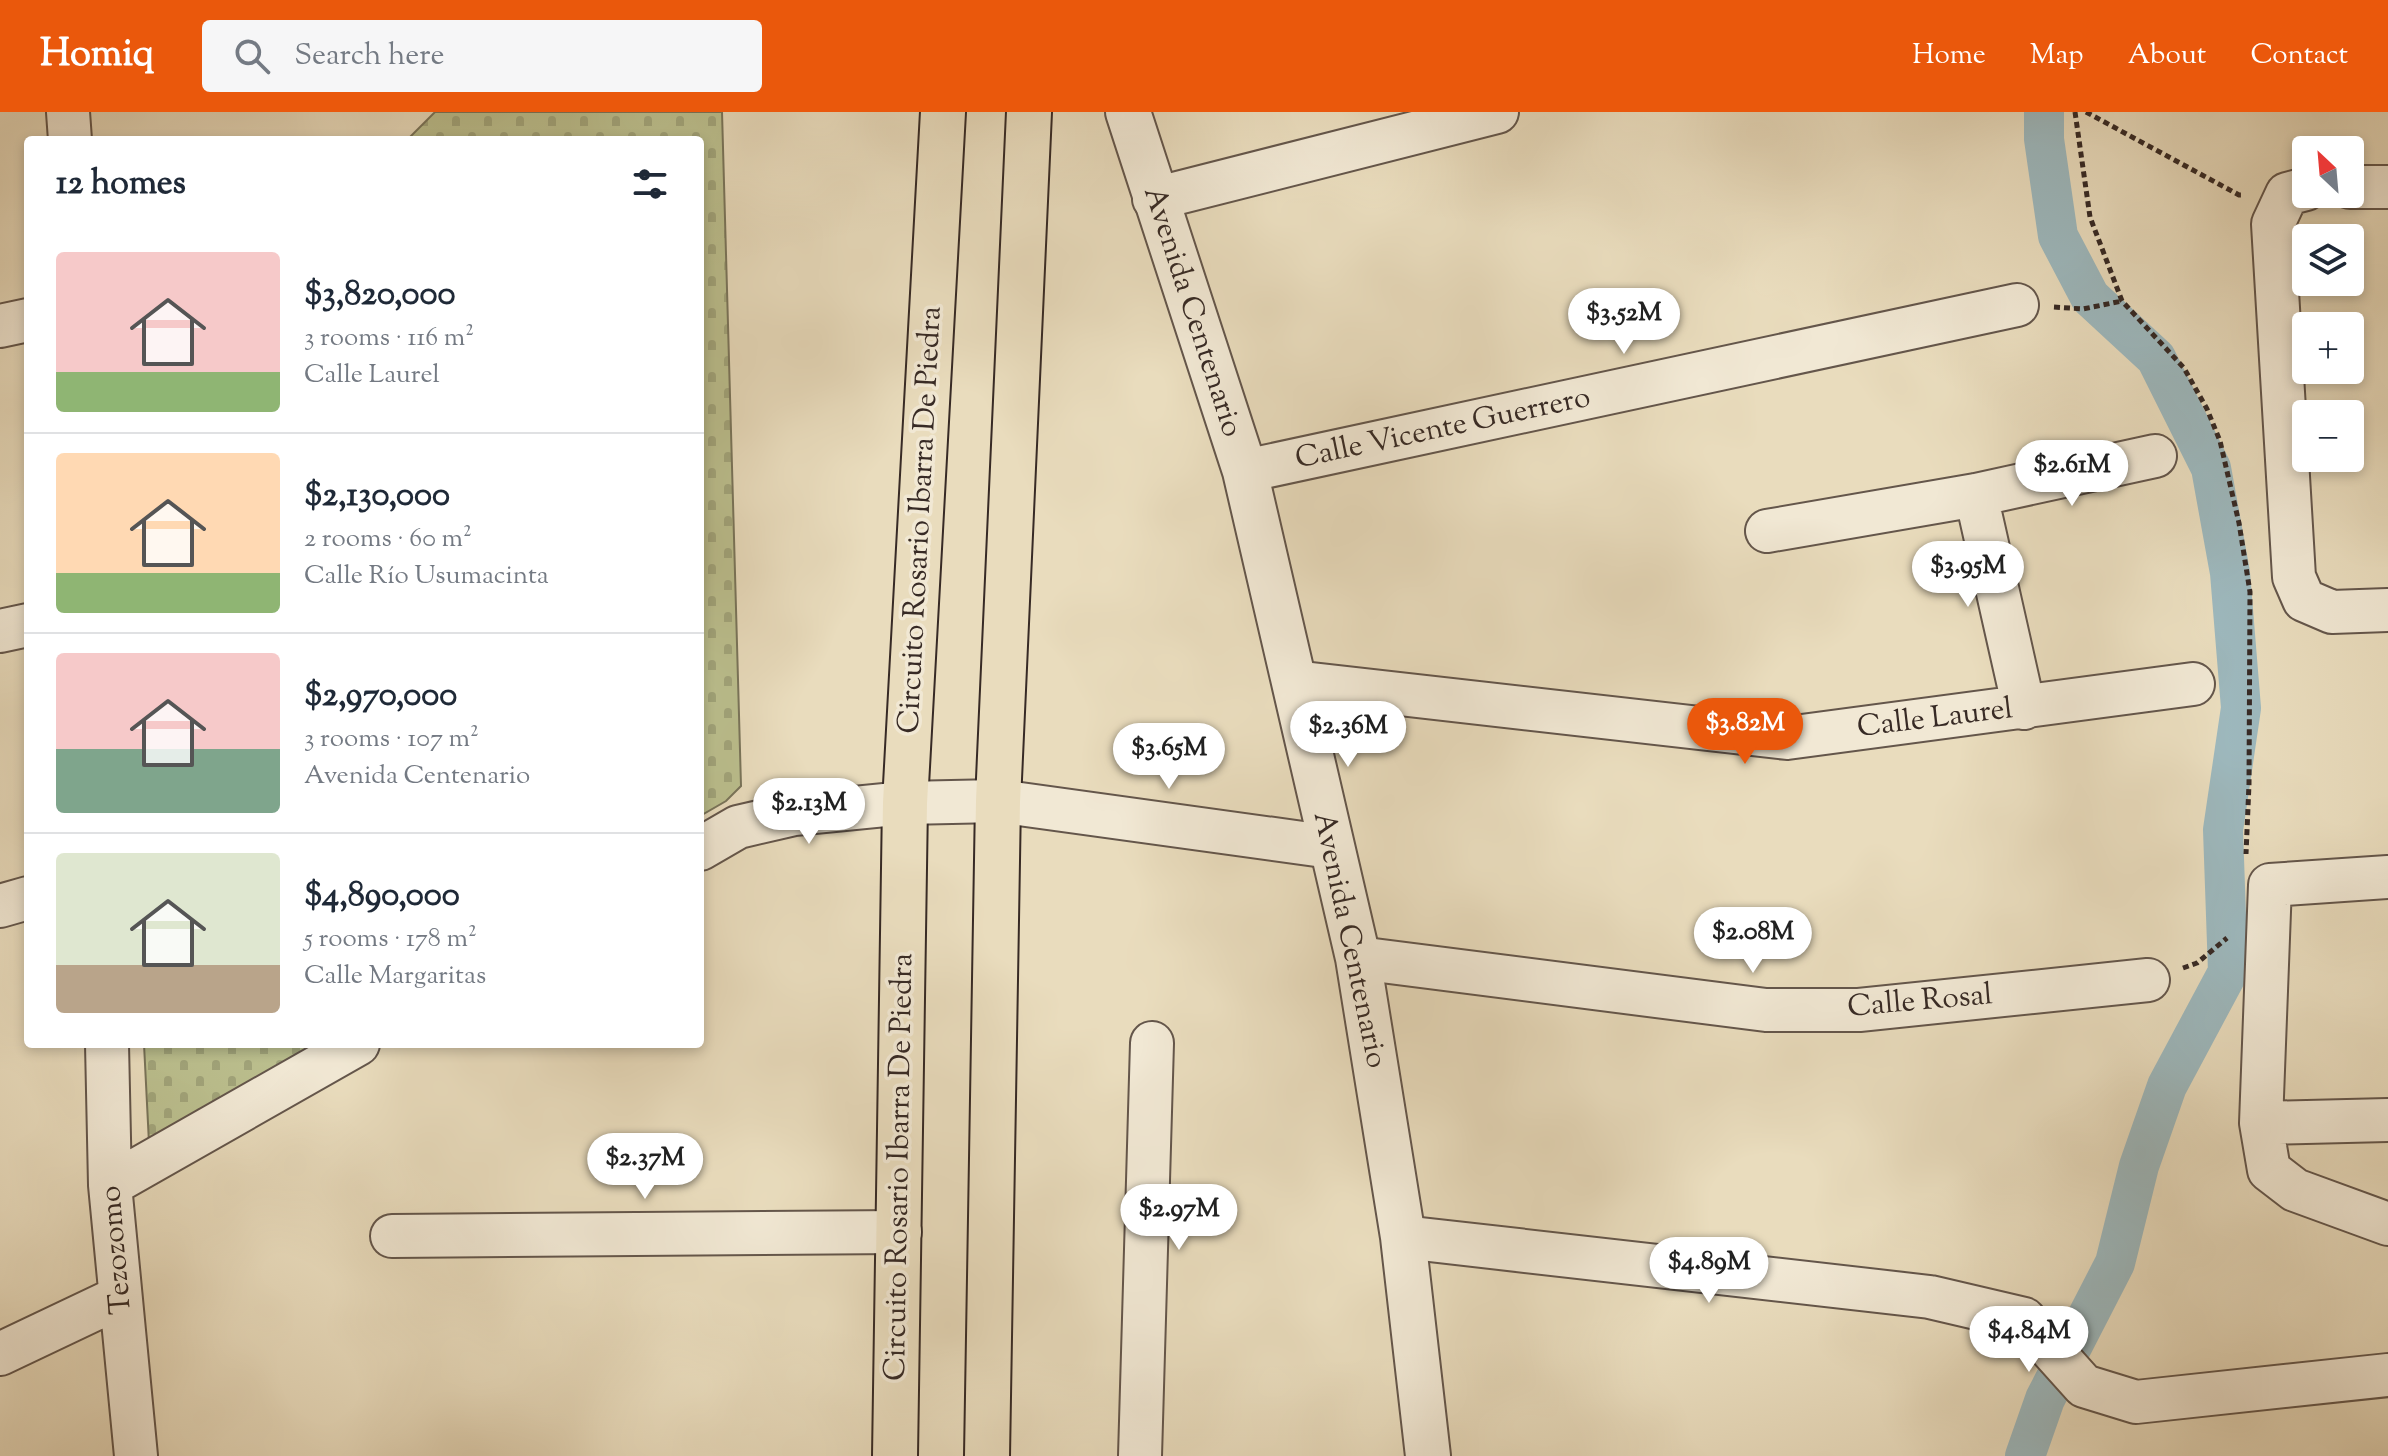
<!DOCTYPE html>
<meta charset="utf-8">
<style>
:root{--surface:#fff;--page:#f6f6f7;--text:#1f2937;--muted:#747a83;--line:#e0e1e3;--accent:#ea580c}
body{margin:0;font-family:"Sorts Mill Goudy",serif;background:var(--page);color:var(--text);height:100vh;display:flex;flex-direction:column;font-size:30px;white-space:nowrap}
*{box-sizing:border-box;margin:0}
p{font-size:26px;color:var(--muted)}
.icon{flex:none;width:44px;height:44px;fill:none;stroke:currentColor;stroke-width:2;stroke-linecap:round;stroke-linejoin:round}
.map{position:relative;flex:1;overflow:hidden}
.drawer{position:absolute;left:24px;top:24px;width:680px;height:912px;display:flex;flex-direction:column;background:var(--surface);border-radius:8px;box-shadow:0 4px 12px #0003}
.drawer>*{flex:none}
.needle{width:52px;rotate:334deg}
.controls{position:absolute;left:2292px;top:24px;display:grid;gap:16px}
.controls a{display:grid;place-items:center;width:72px;height:72px;border-radius:8px;background:var(--surface);box-shadow:0 4px 12px #0003;font-size:40px}
.price{position:absolute;translate:-50% -68px;padding:0 18px;border-radius:28px;background:#fff;color:#222;font-size:26px;line-height:52px;filter:drop-shadow(0 2px 4px #0008)}
.price::after{content:'';position:absolute;left:50%;top:48px;width:24px;height:18px;margin-left:-12px;background:inherit;clip-path:polygon(0 0,100% 0,50% 100%)}
.price.active{background:var(--accent);color:#fff}
ul{padding:0;list-style:none}
li{display:flex;align-items:center;gap:24px;height:200px;padding:0 32px}
li+li{border-top:2px solid var(--line)}
li span{display:grid;place-items:center;flex:none;width:224px;height:160px;border-radius:8px;color:#555}
li>.icon{margin-inline-start:auto}
span .icon{width:96px;height:96px;fill:#fffc;stroke-width:1}
li b{font-size:34px}
h2{display:flex;justify-content:space-between;align-items:center;height:96px;padding:0 32px;font-size:34px}
header{display:flex;align-items:center;gap:48px;box-sizing:border-box;height:112px;padding:0 40px;background:var(--accent);color:#fff}
header strong{font-size:38px}
nav{display:flex;gap:44px;margin-inline-start:auto;font-size:28px}
.search{width:560px;height:72px;background:var(--page);display:flex;align-items:center;gap:20px;box-sizing:border-box;padding:0 28px;border-radius:8px;color:var(--muted);font-size:30px}
.map>svg:first-child{display:block}
.cemetery{fill:url(#cemetery-stones);stroke:#79745a;stroke-width:2}
.lines{fill:none;stroke-linecap:round;stroke-linejoin:round}
.canal{stroke:#9db8bd;stroke-width:40}
.minor-casing{stroke:#64564b;stroke-width:46}
.tertiary-casing{stroke:#64564b;stroke-width:48}
.primary-casing{stroke:#372a25;stroke-width:48}
.path{stroke:#372a25;stroke-width:5;stroke-dasharray:6 4;stroke-linecap:butt}
.minor{stroke:#f1e8d4;stroke-width:42}
.tertiary{stroke:#f1e8d4;stroke-width:44}
.primary{stroke:#e9dcbd;stroke-width:44}
.labels{text-anchor:middle;dominant-baseline:central;stroke-width:7;stroke-linejoin:round;paint-order:stroke}
.street-label{font-size:30px;fill:#372a25;stroke:#f1e8d4}
</style>
<header>
<strong>Homiq</strong>
<div class="search"><svg class="icon" aria-label="search" viewBox="0 0 24 24"><circle cx="10" cy="10" r="6"/><path d="M15 15l6 6"/></svg>Search here</div>
<nav><a>Home</a><a>Map</a><a>About</a><a>Contact</a></nav>
</header>
<div class="map">
<svg width="2388" height="1344" viewBox="0 0 2388 1344">
<defs>
<pattern id="cemetery-stones" width="16" height="16" patternUnits="userSpaceOnUse" patternTransform="scale(2)"><rect width="16" height="16" fill="#bbbf8e"/><path d="M2 7V4a2 2 0 0 1 4 0v3zM10 15v-3a2 2 0 0 1 4 0v3z" fill="#a1a47a"/></pattern>
</defs>
<rect width="100%" height="100%" fill="#e9dcbd"/>
<filter id="stains"><feTurbulence type="fractalNoise" baseFrequency=".0025" numOctaves="4"/><feColorMatrix values="0 0 0 0 .2 0 0 0 0 .09 0 0 0 0 .02 0 0 0 .5 -.17"/></filter>
<radialGradient id="worn" r=".72"><stop offset=".6" stop-color="#630" stop-opacity="0"/><stop offset="1" stop-color="#630" stop-opacity=".3"/></radialGradient>
<path class="cemetery" d="M435 0H722L741 674 726 689 700 704V28H407Z
M144 932H316L149 1031Z"/>
<g class="lines">
<path class="canal" d="M2025 1344 2045 1287 2115 1151 2139 1054 2167 974 2228 860 2223 718 2241 596 2230 461 2211 356 2156 246 2090 185 2058 124 2044 27V0"/>
<g class="minor-casing">
<path id="minor" d="M68 0 70 28
M2350 75H2388
M2306 77 2287 82 2273 112 2294 465 2304 488 2332 500 2388 498
M1154 87 1497 0
M0 214 28 208
M1245 359 2017 193
M1976 383 2024 596
M1767 419 1976 383 2155 344
M0 519 28 513
M1294 570 1787 626 2193 572
M700 737 738 715 794 702 905 691 998 689 1331 735
M2388 765 2270 773 2261 1011 2269 1058 2295 1078 2388 1112
M0 794 28 786
M1358 846 1766 898H1859L2148 868
M107 932 110 1073 136 1344
M2261 1011 2388 1008
M110 1073 358 932
M392 1124 900 1120
M1403 1125 1930 1185 2024 1207 2084 1274 2136 1290 2388 1263
M0 1242 120 1185
M1140 1344 1152 931"/>
</g>
<g class="tertiary-casing">
<path id="tertiary" d="M1128 0 1245 359 1358 846 1403 1125 1428 1344"/>
</g>
<g class="primary-casing">
<path id="primary" d="M895 1344 905 691 943 0
M987 1344 998 689 1029 0"/>
</g>
<path class="path" d="M2075 0 2090 105 2122 189 2184 256 2207 297 2220 329 2239 411 2250 480 2249 672 2246 742
M2086 0 2239 83H2244
M2054 195 2083 197 2122 189
M2183 856 2197 851 2227 826"/>
<use href="#minor" class="minor"/>
<use href="#tertiary" class="tertiary"/>
<use href="#primary" class="primary"/>
</g>
<g class="labels">
<g class="street-label">
<text transform="translate(1192 200) rotate(72)">Avenida Centenario</text>
<text transform="translate(1443 317) rotate(-12)">Calle Vicente Guerrero</text>
<text transform="translate(921 408) rotate(-87)">Circuito Rosario Ibarra De Piedra</text>
<text transform="translate(1935 607) rotate(-7)">Calle Laurel</text>
<text transform="translate(1349 828) rotate(78)">Avenida Centenario</text>
<text transform="translate(1920 890) rotate(-5)">Calle Rosal</text>
<text transform="translate(900 1055) rotate(-89)">Circuito Rosario Ibarra De Piedra</text>
<text transform="translate(117 1138) rotate(-95)">Tezozomo</text>
</g>
</g>
<rect width="100%" height="100%" filter="url(#stains)"/>
<rect width="100%" height="100%" fill="url(#worn)"/>
</svg>
<div class="controls">
<a><svg class="needle" viewBox="-14 -14 28 28"><path d="M0-13l5 13h-10z" fill="#e53935"/><path d="M0 13l5-13h-10z" fill="#747a83"/></svg></a>
<a><svg class="icon" aria-label="layers" viewBox="0 0 24 24"><path d="M12 4l9 5-9 5-9-5zM3 14l9 5 9-5"/></svg></a>
<a>+</a>
<a>−</a>
</div>
<b class="price" style="left:1624px;top:244px">$3.52M</b>
<b class="price" style="left:2072px;top:396px">$2.61M</b>
<b class="price" style="left:1968px;top:497px">$3.95M</b>
<b class="price active" style="left:1745px;top:654px">$3.82M</b>
<b class="price" style="left:1348px;top:657px">$2.36M</b>
<b class="price" style="left:1169px;top:679px">$3.65M</b>
<b class="price" style="left:809px;top:734px">$2.13M</b>
<b class="price" style="left:1753px;top:863px">$2.08M</b>
<b class="price" style="left:645px;top:1089px">$2.37M</b>
<b class="price" style="left:1179px;top:1140px">$2.97M</b>
<b class="price" style="left:1709px;top:1193px">$4.89M</b>
<b class="price" style="left:2029px;top:1262px">$4.84M</b>
<section class="drawer">
<h2>12 homes<svg class="icon" aria-label="filters" viewBox="0 0 24 24"><path d="M4 7h16M4 17h16"/><circle cx="9" cy="7" r="2"/><circle cx="15" cy="17" r="2"/></svg></h2>
<ul>
<li><span style="background:linear-gradient(#f6c9c9 75%,#8fb573 0)"><svg class="icon" aria-label="home" viewBox="0 0 24 24"><path d="M3 11l9-7 9 7M6 9v11h12V9"/></svg></span><div><b>$3,820,000</b><p>3 rooms · 116 m²</p><p>Calle Laurel</p></div></li>
<li><span style="background:linear-gradient(#ffd9b3 75%,#8fb573 0)"><svg class="icon" aria-label="home" viewBox="0 0 24 24"><path d="M3 11l9-7 9 7M6 9v11h12V9"/></svg></span><div><b>$2,130,000</b><p>2 rooms · 60 m²</p><p>Calle Río Usumacinta</p></div></li>
<li><span style="background:linear-gradient(#f6c9c9 60%,#7fa58c 0)"><svg class="icon" aria-label="home" viewBox="0 0 24 24"><path d="M3 11l9-7 9 7M6 9v11h12V9"/></svg></span><div><b>$2,970,000</b><p>3 rooms · 107 m²</p><p>Avenida Centenario</p></div></li>
<li><span style="background:linear-gradient(#dfe7d0 70%,#b9a48a 0)"><svg class="icon" aria-label="home" viewBox="0 0 24 24"><path d="M3 11l9-7 9 7M6 9v11h12V9"/></svg></span><div><b>$4,890,000</b><p>5 rooms · 178 m²</p><p>Calle Margaritas</p></div></li>
</ul>
</section>
</div>
